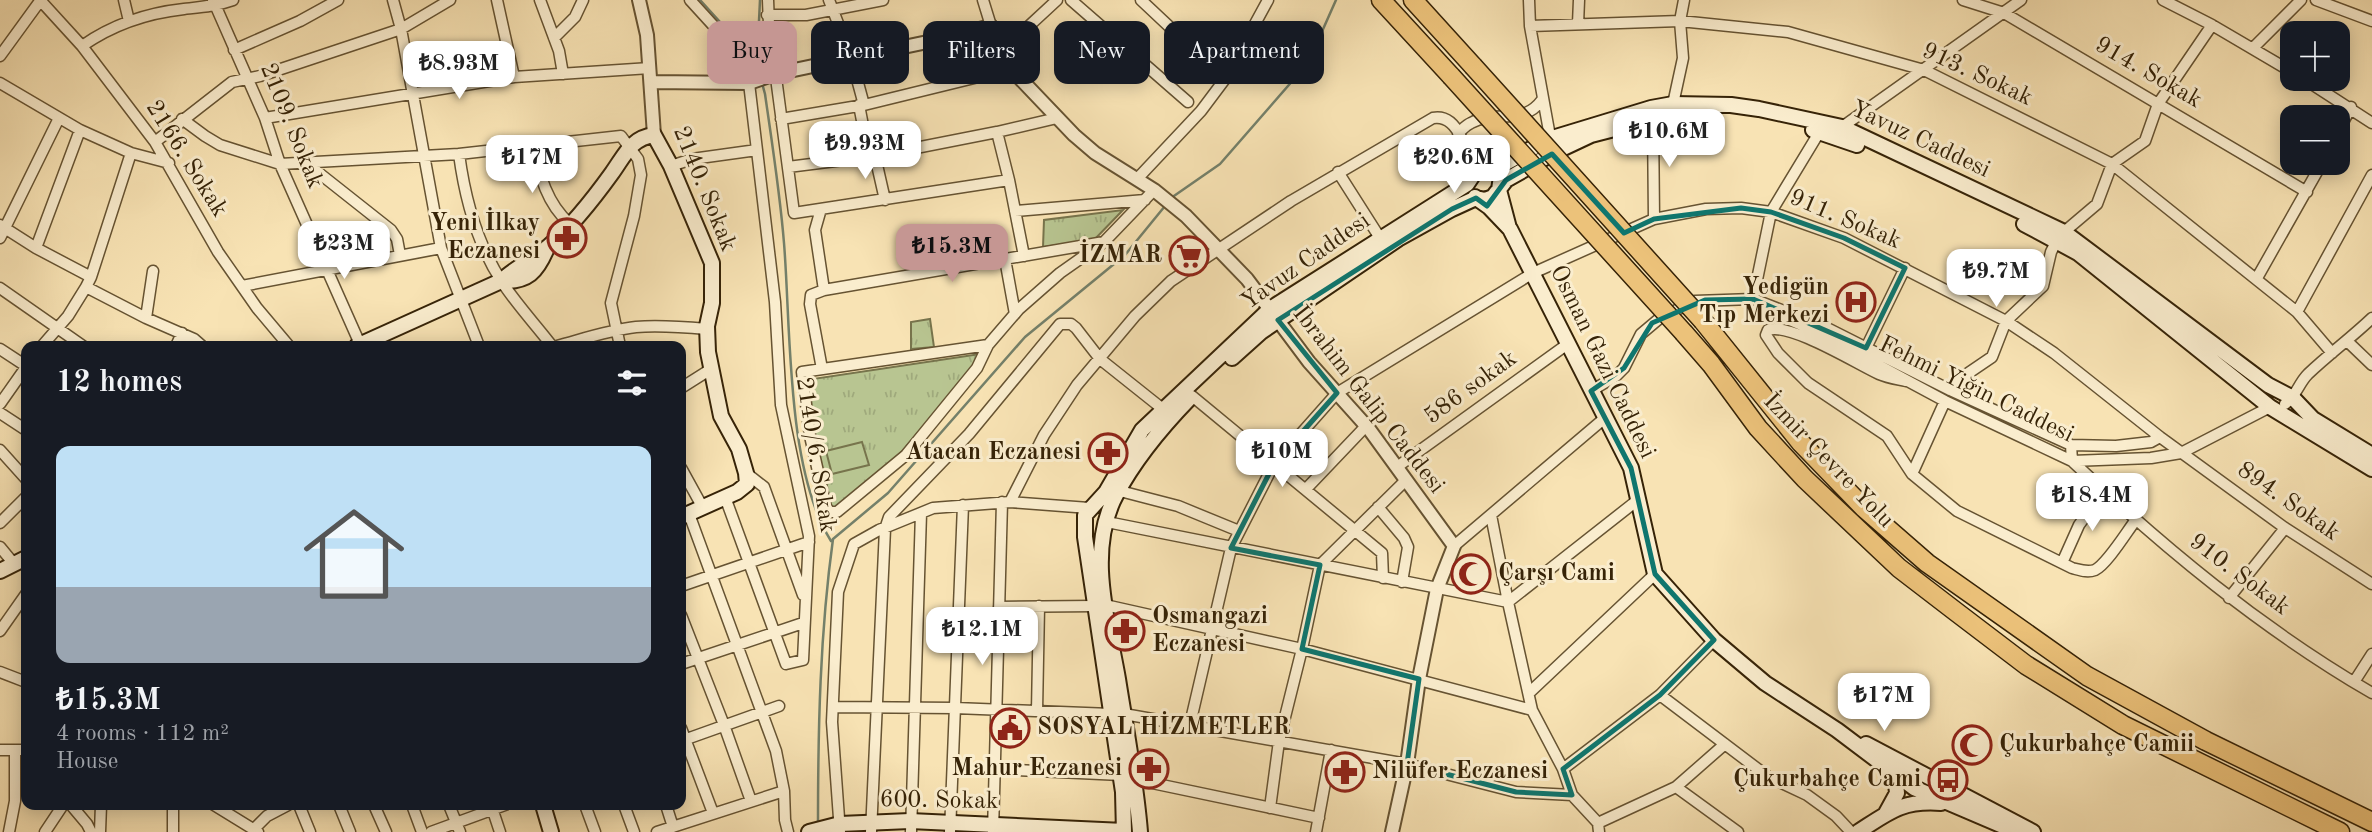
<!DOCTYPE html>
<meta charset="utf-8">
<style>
:root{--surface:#171b24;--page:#242831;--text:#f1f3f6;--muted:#9ea1a6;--accent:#c59692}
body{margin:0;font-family:"Old Standard TT",serif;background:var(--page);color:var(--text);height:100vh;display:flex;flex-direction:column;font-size:26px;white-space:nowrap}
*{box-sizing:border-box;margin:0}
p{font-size:23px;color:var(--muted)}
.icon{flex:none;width:38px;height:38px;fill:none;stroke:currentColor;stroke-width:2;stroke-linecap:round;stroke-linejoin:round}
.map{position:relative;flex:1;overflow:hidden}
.side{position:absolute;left:21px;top:341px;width:665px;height:469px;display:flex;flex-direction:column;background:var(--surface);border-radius:14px;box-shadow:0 4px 18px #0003}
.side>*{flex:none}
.hud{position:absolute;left:707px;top:21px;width:665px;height:63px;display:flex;gap:14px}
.controls{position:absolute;left:2280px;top:21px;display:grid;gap:14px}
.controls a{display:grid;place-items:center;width:70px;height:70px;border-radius:14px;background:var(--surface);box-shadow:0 4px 18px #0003;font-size:35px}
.price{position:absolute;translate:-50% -60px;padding:0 16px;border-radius:14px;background:#fff;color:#222;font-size:23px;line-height:46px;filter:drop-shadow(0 2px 4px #0008)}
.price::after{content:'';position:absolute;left:50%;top:42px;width:21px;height:16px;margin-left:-10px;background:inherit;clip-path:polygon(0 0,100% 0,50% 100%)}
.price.active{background:var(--accent);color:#111}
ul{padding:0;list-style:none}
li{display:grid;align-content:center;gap:14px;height:371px;padding:0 35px}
li span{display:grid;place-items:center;height:217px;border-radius:14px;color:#555}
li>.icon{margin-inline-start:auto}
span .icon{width:126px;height:126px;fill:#fffc;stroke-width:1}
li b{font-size:30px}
h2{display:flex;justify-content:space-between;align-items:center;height:84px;padding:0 35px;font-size:30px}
.pill{padding:0 24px;border-radius:14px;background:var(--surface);box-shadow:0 4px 18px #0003;font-size:24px;line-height:63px}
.pill.active{background:var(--accent);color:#111}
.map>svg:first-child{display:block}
.grass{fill:url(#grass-tufts);stroke:#77744c;stroke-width:2}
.pitch{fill:#b8c591;stroke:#77744c;stroke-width:2}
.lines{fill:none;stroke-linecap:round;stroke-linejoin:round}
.stream{stroke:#74806a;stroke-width:2.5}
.minor-casing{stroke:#665332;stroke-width:13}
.tertiary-casing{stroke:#665332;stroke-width:16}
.secondary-casing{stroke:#362307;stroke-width:18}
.motorway-casing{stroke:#362307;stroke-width:21}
.minor{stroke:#faedce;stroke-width:10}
.tertiary{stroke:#faedce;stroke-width:12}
.secondary{stroke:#faedce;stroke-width:14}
.motorway{stroke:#ecc27a;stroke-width:18}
.motorway-bridge-casing{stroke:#362307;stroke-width:21;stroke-linecap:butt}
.motorway-bridge{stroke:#ecc27a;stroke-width:18}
.marked{fill:none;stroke:#0f766e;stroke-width:5;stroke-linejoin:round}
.labels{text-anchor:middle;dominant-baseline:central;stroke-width:6;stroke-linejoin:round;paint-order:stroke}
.street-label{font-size:24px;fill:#362307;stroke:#faedce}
.poi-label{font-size:24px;font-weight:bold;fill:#362307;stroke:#faedce;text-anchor:end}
</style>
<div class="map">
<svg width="2372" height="832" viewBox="0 0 2372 832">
<defs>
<pattern id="grass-tufts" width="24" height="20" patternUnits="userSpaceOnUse" patternTransform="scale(1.75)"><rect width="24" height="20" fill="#b8c591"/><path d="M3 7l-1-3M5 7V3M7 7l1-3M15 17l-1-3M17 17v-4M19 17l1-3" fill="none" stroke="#9fa97c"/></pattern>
</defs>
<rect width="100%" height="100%" fill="#f8e3b4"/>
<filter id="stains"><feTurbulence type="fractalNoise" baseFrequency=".00286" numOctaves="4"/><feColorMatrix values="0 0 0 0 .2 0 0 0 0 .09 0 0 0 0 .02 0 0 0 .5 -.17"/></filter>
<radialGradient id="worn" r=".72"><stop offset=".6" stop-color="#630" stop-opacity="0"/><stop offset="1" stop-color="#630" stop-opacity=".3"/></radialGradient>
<path class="grass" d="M1123 210 1094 240 1043 247 1044 220Z
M930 319 934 347 911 349V322Z
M980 354 974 367 892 463 835 508 830 506 816 448 806 380Z"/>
<path class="pitch" d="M862 442 869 465 832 474 826 451Z"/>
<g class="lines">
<path class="stream" d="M700 0 750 55 759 73
M757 63 760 0
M762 83 765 94C772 143 780 193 784 243 791 328 786 469 831 541
M1171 198 1220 164 1308 63 1336 0
M818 823C818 728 820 633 833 539L888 493 1025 337 1125 255 1165 206"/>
<g class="minor-casing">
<path id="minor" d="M40 0 82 46 155 142 218 252 257 308 289 346
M124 0 129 21
M213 0 265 118 280 164 360 344
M393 0 401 29 441 248 479 346
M497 0 514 77
M540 0 559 51 563 74
M690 0 732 46 749 83 775 302 781 405 809 536 803 660 786 664 725 497
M768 0 769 25 794 213 1009 180 997 132 1057 118
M829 0 851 57 864 105 1011 69
M983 0 991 26
M1071 0 1188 102
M1141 0 1225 79
M1529 0 1530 26 1551 142
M1963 0 2004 13 2307 192
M2163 0 2212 25 2292 72
M2316 0 2372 21
M767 15H806L883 0
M1578 24 1579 0
M1530 26 1680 21 1788 32 1924 70 2112 164 2297 312 2332 353
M554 38 575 17 583 0
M82 46C112 25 147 13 184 9 202 7 216 6 233 0
M2253 48 2301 0
M234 50 300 21 338 0
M1003 50 1057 0
M0 56 40 1
M2304 79 2372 123
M0 83 80 130 131 153 169 163
M1673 104 1683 58 1680 21 1684 0
M859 105 869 157
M265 118 514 77 650 68
M182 119 205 136 220 145 280 164 459 154 621 136 638 159 641 175 634 216 611 303 620 346
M781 119 864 105
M1653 119 1654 219
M1842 127 2021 0
M2338 132 2351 107
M1458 133C1462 130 1466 125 1471 123 1495 109 1522 127 1542 100
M155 142 232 82 260 76 401 29 450 0
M534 145C539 175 547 204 570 224
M1467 148 1490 168
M459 154C465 199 477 244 502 282 517 305 536 325 552 346
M875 156 885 200
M305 162 391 230 397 239 400 255
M671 166 692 159 757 150
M788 167 875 156 997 132
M1338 172 1380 238
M1137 179 1201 111 1225 79 1268 0
M1009 180 1024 256
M821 209 815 230 824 290 1104 242 1154 190
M1015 211 1145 200
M0 225 36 248 91 277 86 287 146 318 194 339 202 346
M2064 232 2097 204 2112 164 2145 141 2158 104 2212 25
M0 238 59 118
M36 248 80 130
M1005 259 1015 314
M91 277 131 153
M2257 278 2322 163
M242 286 441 248
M0 288 83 346
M1753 299 1771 212 1820 131
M1759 307 1811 329 1945 401 2072 461 2151 458 2181 453 2270 407
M2297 312 2372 175
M146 318 153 271
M2347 341 2372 365
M988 345 802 372 810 436 826 507 830 512H837L906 455 977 368 988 345 1019 309 1060 273 1104 242
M42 346 68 316 86 287
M176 346 182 333
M557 346C583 339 609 330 636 327 660 325 684 327 707 329
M1866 348 1905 268
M0 349 26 366
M822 369 810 304 811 295 824 290
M1906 381C1897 379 1888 378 1879 374 1857 364 1790 322 1768 330L1766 335 1778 353 1808 383 1887 436 1912 474 1957 511 2072 568C2080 570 2087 573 2095 570 2107 564 2126 533 2135 521
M681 388 711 369
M1950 390 1967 374 1992 357 2006 321 2043 286 2051 252 2057 240
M1591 391 1616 376 1624 368 1641 334 1660 318 1695 301 1753 299 1825 327 1950 390 2071 445 2116 446 2151 442 2160 437
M1192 396 1382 553 1383 578
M0 404 26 367
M2285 404C2296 397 2298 384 2308 374 2329 354 2351 338 2372 318
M0 413 26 430
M2071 445 2072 461C2164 548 2262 629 2372 693
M0 450 26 479
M1397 467 1569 343
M681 468 703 508
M746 473 764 487 803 595
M1912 474 1945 401
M1306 489 1366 426
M1120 491 1178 506 1239 531
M1010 502 1044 435 1077 385 1135 316 1171 281 1291 201 1433 118C1461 113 1468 158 1472 178
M1378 507 1404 538 1408 547 1402 582
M689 514 776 751 784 791 785 820 788 832
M1491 515 1508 602 1639 499
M1107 522 1508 602 1532 710 1563 769 1572 795 1516 792 1407 764 1124 714V718
M0 523 26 497
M1454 546 1606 417
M0 547 14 564
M2062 563 2079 525 2104 491
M681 586 809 542
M2229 598 2285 528
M1105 605 1302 649 1532 710
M999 607 1094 606
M681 615 724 725 751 801
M0 631 26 594
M681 664 803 623
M0 672 26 682
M2354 682 2372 654
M1529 693 1655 574
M1660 695 1767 776 1807 795 1836 816 1851 832
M833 707 955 708 1111 714
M1037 711 1039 606
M1190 724 1231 548 1274 464 1337 393 1533 273 1654 219 1706 209 1741 208 1771 212 1844 238 2006 321 2054 353 2160 437 2285 528 2372 584
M681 728 713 813
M681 741 779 706
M0 750H26
M994 769 1121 775
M1563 769 1660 695 1714 640
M1133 779 1319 818
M1676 787 1738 832
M1572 795 1598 823 1599 832
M71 805 87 824 91 832
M173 805V832
M214 805 258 832
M299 805 310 832
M339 805 350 832
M374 805 386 832
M412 805 422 832
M449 805 460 832
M491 805 500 832
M585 805 595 832
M624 805 634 832
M666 805 673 827
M1270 808 1279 741 1302 649 1320 565 1406 480
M1598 823 1676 787 1725 744
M254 829 267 816 288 805
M9 832 15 801V750
M45 832 63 805
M100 832 101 805
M431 832 505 805
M657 832 784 791
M840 832 832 722 838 592 854 544 879 530 933 508 1010 502 1089 508
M871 832 885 529 889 517 969 434 1060 324H1071L1076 328 1100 359 1164 410
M911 832 921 513
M950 832 963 505
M993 832 1002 502
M1316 832 1331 750"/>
</g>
<g class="tertiary-casing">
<path id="tertiary" d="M639 0 647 35 654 135
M651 82 749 83 775 74 937 40 991 26 1011 69 1074 135 1095 153 1154 190 1186 216 1247 279 1309 362 1369 429 1454 546 1437 589 1419 679 1407 764 1392 832"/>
</g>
<g class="secondary-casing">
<path id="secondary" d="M1813 130 1857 145
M1500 183 1499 190 1509 228
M1475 197 1489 207 1510 229 1631 468 1655 574 1714 640 1765 683 1837 730 1914 788 2017 832
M2024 224 2078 253 2270 407 2372 469
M501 281C528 282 537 272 547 248
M357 346 501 281C516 267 534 259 549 246 573 225 594 198 612 173 625 155 631 138 654 135L671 166 712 263V303L707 326 708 352 721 416 739 449 746 473 747 484 737 492 681 517
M1232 358 1261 332 1398 239 1452 209 1476 198 1485 200 1493 197 1506 180 1557 151 1591 135 1653 119 1711 114
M0 571 26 558
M1866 744 2033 832
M543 805 551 832
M1886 813 1897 793 1895 774
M809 832 840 824 910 821 1124 831
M1124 832 1123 792 1085 537V515L1106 492 1142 430 1270 309 1467 184 1475 172 1482 167 1491 168 1502 165 1549 139 1651 108 1673 104 1731 105 1759 109 1842 127 2064 232 2268 385 2293 398 2313 419 2372 455
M1140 832C1136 781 1126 730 1118 679 1108 621 1086 551 1116 495 1135 459 1160 429 1189 399
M1858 832C1889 812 1902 800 1941 803"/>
</g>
<g class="motorway-casing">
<path id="motorway" d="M1381 0 1451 76
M1413 0 1473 66
M1703 321 1801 443 1864 508 1927 563 2087 676 2206 741 2372 822
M1684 333 1711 364 1758 428 1805 479 1899 568 1955 611 2026 665 2123 725 2340 832"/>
</g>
<use href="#minor" class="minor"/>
<use href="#tertiary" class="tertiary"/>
<use href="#secondary" class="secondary"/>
<use href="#motorway" class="motorway"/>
<g class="motorway-bridge-casing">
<path id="motorway-bridge" d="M1473 66 1703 321
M1451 76 1684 333"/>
</g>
<use href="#motorway-bridge" class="motorway-bridge"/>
</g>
<path class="marked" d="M1552 154 1624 233 1654 219 1741 208 1771 212 1844 238 1905 268 1866 348 1753 299 1705 300 1652 323 1624 368 1591 391 1631 468 1655 574 1714 640 1660 695 1563 769 1572 795 1516 792 1407 764 1419 679 1302 649 1320 565 1231 548 1274 464 1337 393 1278 320 1452 209 1476 198 1487 206 1506 180Z"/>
<defs>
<g id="pharmacy-ring" transform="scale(2.0125)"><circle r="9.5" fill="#faedce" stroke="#8f2418" stroke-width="1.5"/><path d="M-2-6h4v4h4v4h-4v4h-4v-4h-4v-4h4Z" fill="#8f2418"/></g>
<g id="supermarket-ring" transform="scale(2.0125)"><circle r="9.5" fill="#faedce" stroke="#8f2418" stroke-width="1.5"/><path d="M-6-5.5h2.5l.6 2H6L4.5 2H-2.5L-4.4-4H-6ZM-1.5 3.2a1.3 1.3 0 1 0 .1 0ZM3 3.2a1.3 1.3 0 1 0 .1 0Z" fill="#8f2418"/></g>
<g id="hospital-ring" transform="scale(2.0125)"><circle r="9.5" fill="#faedce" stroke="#8f2418" stroke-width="1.5"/><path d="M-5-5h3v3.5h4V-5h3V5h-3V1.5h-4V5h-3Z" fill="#8f2418"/></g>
<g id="mosque-ring" transform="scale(2.0125)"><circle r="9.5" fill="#faedce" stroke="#8f2418" stroke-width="1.5"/><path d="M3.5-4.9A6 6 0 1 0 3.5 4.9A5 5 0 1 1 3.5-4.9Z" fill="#8f2418"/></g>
<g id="civic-ring" transform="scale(2.0125)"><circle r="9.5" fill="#faedce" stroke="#8f2418" stroke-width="1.5"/><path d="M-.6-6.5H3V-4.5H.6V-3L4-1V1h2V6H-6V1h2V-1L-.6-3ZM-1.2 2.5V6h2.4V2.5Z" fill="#8f2418"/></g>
<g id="bus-ring" transform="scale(2.0125)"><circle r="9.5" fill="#faedce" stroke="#8f2418" stroke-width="1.5"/><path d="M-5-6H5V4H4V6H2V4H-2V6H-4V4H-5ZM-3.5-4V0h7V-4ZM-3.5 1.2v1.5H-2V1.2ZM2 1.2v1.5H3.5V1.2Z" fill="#8f2418"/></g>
</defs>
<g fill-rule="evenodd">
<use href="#pharmacy-ring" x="567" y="238"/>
<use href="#supermarket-ring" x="1189" y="256"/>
<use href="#hospital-ring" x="1856" y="302"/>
<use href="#pharmacy-ring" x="1108" y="453"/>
<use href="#mosque-ring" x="1471" y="574"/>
<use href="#pharmacy-ring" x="1125" y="631"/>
<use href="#civic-ring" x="1010" y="728"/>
<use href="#mosque-ring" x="1972" y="745"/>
<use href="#pharmacy-ring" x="1149" y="769"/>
<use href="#pharmacy-ring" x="1345" y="772"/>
<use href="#bus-ring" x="1948" y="780"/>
</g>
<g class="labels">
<g class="street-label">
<text transform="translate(2148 73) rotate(30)">914. Sokak</text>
<text transform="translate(1977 75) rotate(25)">913. Sokak</text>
<text transform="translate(291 126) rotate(68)">2109. Sokak</text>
<text transform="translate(1920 140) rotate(25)">Yavuz Caddesi</text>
<text transform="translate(186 159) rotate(58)">2166. Sokak</text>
<text transform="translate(704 189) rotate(68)">2140. Sokak</text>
<text transform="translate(1845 220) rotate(23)">911. Sokak</text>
<text transform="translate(1306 262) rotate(-35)">Yavuz Caddesi</text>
<text transform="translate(1602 362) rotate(64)">Osman Gazi Caddesi</text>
<text transform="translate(1471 388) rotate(-36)">586 sokak</text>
<text transform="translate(1976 390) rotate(26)">Fehmi Yiğin Caddesi</text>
<text transform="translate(1368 400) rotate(52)">İbrahim Galip Caddesi</text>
<text transform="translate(815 455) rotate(81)">2140/6. Sokak</text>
<text transform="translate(1828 461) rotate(46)">İzmir Çevre Yolu</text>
<text transform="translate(2288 502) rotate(35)">894. Sokak</text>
<text transform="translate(2239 575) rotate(37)">910. Sokak</text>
<text transform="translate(939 801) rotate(1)">600. Sokak</text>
</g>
<g class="poi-label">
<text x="540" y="224">Yeni İlkay<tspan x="540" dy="28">Eczanesi</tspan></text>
<text x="1162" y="256">İZMAR</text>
<text x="1829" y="288">Yedigün<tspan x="1829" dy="28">Tıp Merkezi</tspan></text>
<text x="1081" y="453">Atacan Eczanesi</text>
<text x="1498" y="574" text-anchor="start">Çarşı Cami</text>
<text x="1152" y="617" text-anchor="start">Osmangazi<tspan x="1152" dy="28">Eczanesi</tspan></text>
<text x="1037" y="728" text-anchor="start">SOSYAL HİZMETLER</text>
<text x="1999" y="745" text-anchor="start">Çukurbahçe Camii</text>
<text x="1122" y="769">Mahur Eczanesi</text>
<text x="1372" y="772" text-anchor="start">Nilüfer Eczanesi</text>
<text x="1921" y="780">Çukurbahçe Cami</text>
</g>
</g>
<rect width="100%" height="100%" filter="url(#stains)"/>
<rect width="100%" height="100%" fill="url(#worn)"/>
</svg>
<div class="controls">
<a>+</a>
<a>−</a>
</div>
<b class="price" style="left:459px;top:101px">₺8.93M</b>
<b class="price" style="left:1669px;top:169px">₺10.6M</b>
<b class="price" style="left:865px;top:181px">₺9.93M</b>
<b class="price" style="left:532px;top:195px">₺17M</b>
<b class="price" style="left:1454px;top:195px">₺20.6M</b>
<b class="price" style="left:344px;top:281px">₺23M</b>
<b class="price active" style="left:952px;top:284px">₺15.3M</b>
<b class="price" style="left:1996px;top:309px">₺9.7M</b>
<b class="price" style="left:1282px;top:489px">₺10M</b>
<b class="price" style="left:2092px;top:533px">₺18.4M</b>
<b class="price" style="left:982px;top:667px">₺12.1M</b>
<b class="price" style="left:1884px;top:733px">₺17M</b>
<div class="hud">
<a class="pill active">Buy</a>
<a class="pill">Rent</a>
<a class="pill">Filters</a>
<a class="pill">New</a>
<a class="pill">Apartment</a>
</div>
<section class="side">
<h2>12 homes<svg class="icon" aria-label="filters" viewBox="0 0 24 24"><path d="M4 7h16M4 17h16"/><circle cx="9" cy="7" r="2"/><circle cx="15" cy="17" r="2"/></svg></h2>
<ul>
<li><span style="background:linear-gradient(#bfe0f5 65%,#9aa5b1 0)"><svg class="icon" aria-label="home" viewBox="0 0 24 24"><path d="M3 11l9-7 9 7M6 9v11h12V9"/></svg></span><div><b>₺15.3M</b><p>4 rooms · 112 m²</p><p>House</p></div></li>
</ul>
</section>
</div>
